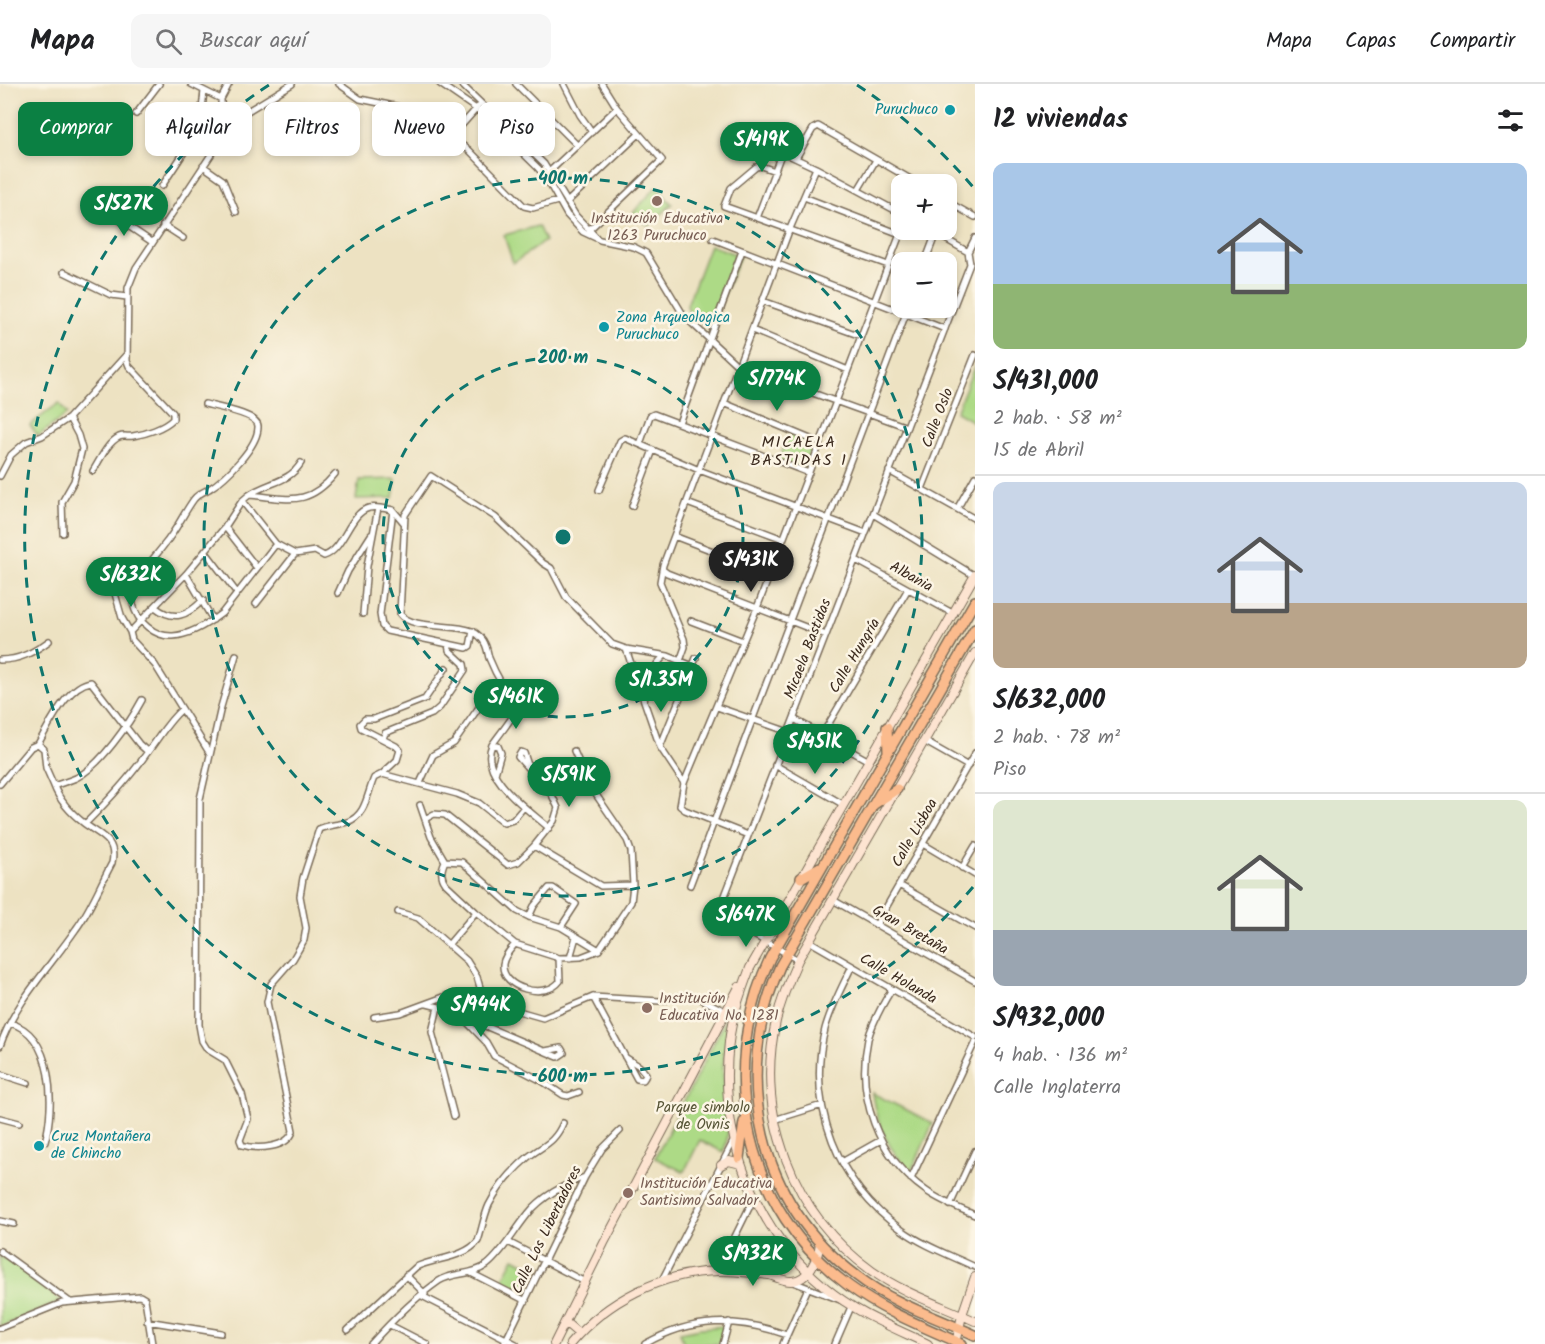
<!DOCTYPE html>
<html lang="es">
<meta charset="utf-8">
<style>
:root{--surface:#fff;--page:#f6f6f6;--text:#202124;--muted:#757577;--line:#e0e0e0;--accent:#0b8043}
body{margin:0;font-family:Kalam,sans-serif;background:var(--page);color:var(--text);height:100vh;display:flex;flex-direction:column;font-size:22px;white-space:nowrap}
*{box-sizing:border-box;margin:0}
p{font-size:20px;color:var(--muted)}
.icon{flex:none;width:33px;height:33px;fill:none;stroke:currentColor;stroke-width:2;stroke-linecap:round;stroke-linejoin:round}
.map{position:relative;flex:1;overflow:hidden}
.sheet{display:flex;flex-direction:column;background:var(--surface);width:570px}
.sheet>*{flex:none}
.banner{position:absolute;left:18px;top:18px;width:570px;height:54px;display:flex;gap:12px}
.controls{position:absolute;left:891px;top:90px;display:grid;gap:12px}
.controls a{display:grid;place-items:center;width:66px;height:66px;border-radius:12px;background:var(--surface);box-shadow:0 3px 9px #0003;font-size:30px}
.price{position:absolute;translate:-50% -51px;padding:0 14px;border-radius:21px;background:var(--accent);color:#fff;font-size:20px;line-height:39px;filter:drop-shadow(0 2px 3px #0008)}
.price::after{content:'';position:absolute;left:50%;top:36px;width:18px;height:14px;margin-left:-9px;background:inherit;clip-path:polygon(0 0,100% 0,50% 100%)}
.price.active{background:#222;color:#fff}
ul{padding:0;list-style:none}
li{display:grid;align-content:center;gap:12px;height:318px;padding:0 18px}
li+li{border-top:2px solid var(--line)}
li span{display:grid;place-items:center;height:186px;border-radius:12px;color:#555}
li>.icon{margin-inline-start:auto}
span .icon{width:108px;height:108px;fill:#fffc;stroke-width:1}
li b{font-size:26px}
h2{display:flex;justify-content:space-between;align-items:center;height:72px;padding:0 18px;font-size:26px}
.pill{padding:0 21px;border-radius:12px;background:var(--surface);box-shadow:0 3px 9px #0003;font-size:21px;line-height:54px}
.pill.active{background:var(--accent);color:#fff}
header{display:flex;align-items:center;gap:36px;box-sizing:border-box;height:84px;padding:0 30px;background:var(--surface);border-bottom:2px solid var(--line)}
header strong{font-size:28px}
nav{display:flex;gap:33px;margin-inline-start:auto;font-size:21px}
.search{width:420px;height:54px;background:var(--page);display:flex;align-items:center;gap:15px;box-sizing:border-box;padding:0 21px;border-radius:12px;color:var(--muted);font-size:22px}
main{display:flex;flex:1;min-height:0}
.map>svg:first-child{display:block}
.green{fill:#adda86;stroke:#748252;stroke-width:1.5}
.lines{fill:none;stroke-linecap:round;stroke-linejoin:round}
.street-casing{stroke:#796a57;stroke-width:8}
.secondary-casing{stroke:#796a57;stroke-width:10}
.primary-casing{stroke:#796a57;stroke-width:12}
.street{stroke:#fff;stroke-width:5}
.secondary{stroke:#fde4d1;stroke-width:8}
.primary{stroke:#fbbb8d;stroke-width:9}
.ring{fill:none;stroke:#0f766e;stroke-width:3;stroke-dasharray:10 8}
.culture-dot{fill:#0f9aa8;stroke:#fcf5e5;stroke-width:2}
.education-dot{fill:#8d6e63;stroke:#fcf5e5;stroke-width:2}
.labels{text-anchor:middle;dominant-baseline:central;stroke-width:5;stroke-linejoin:round;paint-order:stroke}
.culture-label{font-size:15px;fill:#0d838f;stroke:#fcf5e5;text-anchor:start}
.education-label{font-size:15px;fill:#785e54;stroke:#fcf5e5;text-anchor:start}
.street-label{font-size:15px;fill:#3b2a1e;stroke:#fcf5e5}
.park-label{font-size:15px;fill:#585638;stroke:#fcf5e5}
.neighbourhood-label{font-size:16px;letter-spacing:1.5px;fill:#3b2a1e;stroke:#fcf5e5}
.centre{fill:#0f766e;stroke:#fcf5e5;stroke-width:3}
.ring-label{font-size:18px;text-anchor:middle;font-weight:bold;fill:#0f766e;stroke:#fcf5e5;stroke-width:5;stroke-linejoin:round;paint-order:stroke}
</style>
<header>
<strong>Mapa</strong>
<div class="search"><svg class="icon" aria-label="search" viewBox="0 0 24 24"><circle cx="10" cy="10" r="6"/><path d="M15 15l6 6"/></svg>Buscar aquí</div>
<nav><a>Mapa</a><a>Capas</a><a>Compartir</a></nav>
</header>
<main>
<div class="map">
<svg width="975" height="1260" viewBox="0 0 975 1260">
<rect width="100%" height="100%" fill="#fcf5e5"/>
<filter id="ink" filterUnits="userSpaceOnUse"><feTurbulence type="fractalNoise" baseFrequency=".0167" numOctaves="2"/><feDisplacementMap in="SourceGraphic" scale="12" xChannelSelector="R" yChannelSelector="G"/><feConvolveMatrix kernelMatrix="1 2 1 2 8 2 1 2 1" color-interpolation-filters="sRGB"/></filter>
<filter id="wash" filterUnits="userSpaceOnUse"><feTurbulence type="fractalNoise" baseFrequency=".008" numOctaves="4" result="noise"/><feDisplacementMap in="SourceGraphic" scale="24" xChannelSelector="R" yChannelSelector="G"/><feGaussianBlur stdDeviation="1.35" result="paint"/><feColorMatrix in="noise" values="0 0 0 0 0 0 0 0 0 0 0 0 0 0 0 0 0 1.4 0 .05"/><feComposite in="paint" operator="in"/></filter>
<g filter="url(#wash)">
<rect width="100%" height="100%" fill="#ede2c2"/>
<path class="green" d="M656 103 672 120 649 142 633 129Z
M538 142 545 157 513 179 504 151Z
M710 161 740 172 710 244 689 229 687 221Z
M975 281V339L956 328Z
M59 319 67 330 38 352 30 341Z
M789 350 814 359 803 385 779 376Z
M396 395 393 414 356 415 359 396Z
M727 936 730 938C727 953 724 968 723 984 723 1009 734 1046 723 1068L700 1056 684 1088 655 1074 725 937Z
M872 1009 933 1039 911 1088C888 1066 876 1039 872 1009Z
M0 1172 19 1183 60 1216V1218L0 1243Z
M514 1174 533 1184 520 1209 501 1199Z
M725 1242 720 1260H684L680 1248 701 1244Z"/>
</g>
<g filter="url(#ink)">
<g class="lines">
<g class="street-casing">
<path id="street" d="M191 0 221 15
M339 0 360 15 409 25 418 30 469 66 524 122 533 124 558 117
M440 0 482 29 538 84 545 92 567 131 583 148 600 156 634 163 646 169 684 232 738 282 907 343
M461 0 544 80 576 132 596 153
M516 0 577 61
M564 0 580 31 592 48
M136 30 159 0
M222 53 221 15 229 0
M451 53 478 23
M796 74 813 45 818 42 919 100
M203 82 223 96 236 128
M775 87 761 82 756 83 731 104 724 122 888 181
M548 89 617 24
M162 102 200 44 204 7
M858 106 876 76
M804 113 900 150
M946 117 975 133
M567 118 638 51
M109 129 152 158
M757 134 780 73 784 69 816 84 902 130
M163 141 183 154
M589 146 662 76 617 24 602 0
M713 155 945 245
M968 168 975 154
M925 178 936 149
M64 188 111 211 127 213
M763 217 861 252
M752 246 848 286
M724 319 820 359
M205 320C215 323 258 330 258 342 259 362 225 395 209 405 203 408 198 410 194 415 183 430 176 447 164 461 156 472 146 481 140 494 136 502 132 511 133 520 137 538 155 553 173 552 190 551 209 539 222 529L276 460 242 417
M679 339 742 167
M640 360 650 332 654 330 809 389
M93 387C100 376 107 359 119 353 124 351 128 353 133 352 146 350 164 344 173 335V329L129 282 127 277 128 204 136 184 230 42 241 31 292 0
M889 387 975 435
M0 392 11 371 26 358 42 352 69 334 127 270
M922 405 975 271
M599 406 620 357 625 354 699 386 866 449
M249 411C267 398 289 399 301 379
M687 419 783 455
M632 422 653 366
M957 425 975 393
M393 426 380 530 382 542 387 547 467 564 470 562 473 547
M873 430 975 492
M225 443 257 484
M63 449 62 418 74 397 82 365 78 351 69 334
M674 452 770 489
M276 460 295 470 315 467 324 472C344 466 349 429 369 424 376 422 386 425 393 426L404 439
M205 467 237 509
M856 476 954 530
M663 486 667 489 826 551
M186 490 213 536
M114 506 122 534 130 548
M338 509 348 487 371 451
M256 520 295 470
M155 523C174 538 187 532 203 516
M363 530 367 482 378 424
M691 537 743 557
M626 565 660 663 684 699
M236 571 221 623 200 715 199 941 202 957 207 965 225 976 242 1010 248 1035 240 1056 242 1061C257 1066 288 1064 293 1047L267 918 271 900 293 875 304 856 306 844 300 812 303 794 319 745C328 741 338 741 347 738 366 732 367 710 374 694L382 690 457 710 479 719 504 739 513 736 524 723
M0 576C20 576 34 568 49 557
M680 577 685 563 684 555 660 498 663 481 789 147 816 84
M142 616C129 640 100 682 76 694 69 697 61 699 54 702 60 718 72 730 85 740 107 718 129 695 147 669 159 654 167 638 182 625
M644 616 657 580 664 572
M717 623 789 648
M794 635 869 677
M822 651 908 505
M383 655 385 649 432 630 440 623 465 586 464 580 449 566 448 560
M924 657 968 682
M38 660C49 642 67 601 91 598L139 660 148 668
M492 661C498 652 517 629 518 622 506 609 496 591 489 574 488 570 487 564 485 560 483 555 477 549 472 547 452 539 412 546 400 530L405 431 431 392 495 433 543 479 551 484 566 513 612 560 626 565 668 572 693 582
M660 663 696 574
M210 670 155 581 132 556 130 548 186 490 225 443 242 417 249 411C288 414 307 424 335 390
M775 681 844 721
M529 684 524 669 521 668 518 673 552 711 558 724 554 737 534 762
M382 690 397 676 400 666 396 662 361 644 360 640 365 635H374L425 615 446 584
M495 690 501 669 498 662 492 661C478 692 529 726 549 744
M420 699 433 671 454 659 491 606
M0 700 31 663 38 660 44 665 46 684 54 702
M420 721 431 753 445 777C441 786 440 792 446 800L476 828 515 860 559 874 581 873 599 866 631 818 633 801 631 767 627 756 588 699 574 667
M425 735 434 730 445 731 508 781 518 778 534 762 601 802 633 801
M748 751 685 726 680 722 684 699 757 524 902 145
M923 760 975 791
M445 777 462 778 517 827 529 833 561 843 599 866
M962 784 975 762
M690 801 908 224
M899 801 975 844
M833 816 975 897
M398 828 418 834 467 877 477 893 483 914
M529 833 534 822 549 804H553L576 820 561 843
M876 841 975 669
M809 857 975 953
M515 860C510 866 504 872 503 880 501 905 546 916 560 897L559 874
M448 861 476 828
M570 874 576 853
M798 876 722 833 719 827 970 180 968 168 930 146
M852 882C842 903 831 923 825 945 806 1021 838 1101 902 1146 924 1162 950 1171 975 1183
M892 905C882 921 873 937 868 955 856 1012 877 1072 925 1106 940 1117 958 1124 975 1131
M593 913 637 995 643 996 645 993 646 990 639 982 625 973
M427 920 443 924 558 973 564 969 561 964 545 967
M438 923 432 948 454 1032
M374 933 400 929 449 911 476 912 496 916 515 926 543 934 593 913 660 917 688 911 701 915 727 928
M464 935 486 958 494 972 542 997 563 1011 568 1012 579 1008
M10 939C54 951 55 1022 45 1058
M0 962C15 918 50 883 76 845 91 825 100 801 112 779 117 756 101 752 85 740
M0 990 28 999
M0 1034 19 1039
M774 1036 822 1021
M842 1078 881 1056
M911 1095 975 958
M950 1121 975 1067
M0 1137 14 1140
M508 1158 585 1198
M0 1167 70 1218
M718 1187 754 1114
M471 1189 526 1217
M406 1191 425 1210
M662 1196 734 1056
M793 1198 843 1217
M422 1212 516 1260
M147 1237 221 1249
M390 1241 427 1260
M0 1244 62 1219 140 1212 145 1215 152 1260
M348 1246 416 1183C435 1174 465 1174 478 1157 482 1145 484 1132 489 1121 498 1103 512 1087 527 1074 543 1061 554 1060 563 1039
M371 1260C389 1240 416 1213 439 1197 452 1188 472 1192 487 1181 504 1167 514 1147 528 1130 541 1113 565 1100 585 1093
M504 1260 585 1093 602 1065 620 1047
M645 1260C692 1233 737 1233 787 1251
M723 1260 729 1238
M783 1260 808 1204
M835 1260 851 1223"/>
</g>
<g class="secondary-casing">
<path id="secondary" d="M975 569 798 876C789 896 781 916 776 937 755 1031 793 1131 872 1187 903 1209 940 1221 975 1237
M721 1081 729 1077 741 1080
M565 1238 579 1250
M554 1260 604 1159 739 903
M570 1260C606 1217 662 1188 719 1187 735 1187 753 1189 769 1191 776 1193 785 1198 792 1197 809 1196 818 1174 820 1159
M928 1260C892 1243 856 1229 825 1203 753 1144 718 1050 729 958 732 932 741 908 750 884L975 491
M956 1260 962 1231 975 1193"/>
</g>
<g class="primary-casing">
<path id="primary" d="M975 545 780 882C731 993 758 1119 857 1192 892 1219 935 1233 975 1251
M887 643 888 668
M873 721 897 705
M801 794 820 783
M739 1074 744 1038
M962 1260C924 1243 883 1227 849 1202 745 1126 716 989 770 874L975 517"/>
</g>
<use href="#street" class="street"/>
<use href="#secondary" class="secondary"/>
<use href="#primary" class="primary"/>
</g>
</g>
<g class="ring">
<circle cx="563" cy="453" r="180"/>
<circle cx="563" cy="453" r="359"/>
<path d="M973 803A539 539 0 1 1 269 1M857 1A539 539 0 0 1 973 103"/>
</g>
<g class="culture-dot">
<circle cx="950" cy="26" r="6"/>
<circle cx="604" cy="243" r="6"/>
<circle cx="39" cy="1062" r="6"/>
</g>
<g class="education-dot">
<circle cx="657" cy="117" r="6"/>
<circle cx="647" cy="924" r="6"/>
<circle cx="628" cy="1109" r="6"/>
</g>
<g class="labels">
<g class="culture-label">
<text x="938" y="26" text-anchor="end">Puruchuco</text>
<text x="616" y="234">Zona Arqueologica<tspan x="616" dy="17">Puruchuco</tspan></text>
<text x="51" y="1053">Cruz Montañera<tspan x="51" dy="17">de Chincho</tspan></text>
</g>
<g class="education-label">
<text x="657" y="135" text-anchor="middle">Institución Educativa<tspan x="657" dy="17">1263 Puruchuco</tspan></text>
<text x="659" y="915">Institución<tspan x="659" dy="17">Educativa No. 1281</tspan></text>
<text x="640" y="1100">Institución Educativa<tspan x="640" dy="17">Santisimo Salvador</tspan></text>
</g>
<g class="street-label">
<text transform="translate(938 334) rotate(-69)">Calle Oslo</text>
<text transform="translate(911 493) rotate(29)">Albania</text>
<text transform="translate(808 565) rotate(-69)">Micaela Bastidas</text>
<text transform="translate(855 572) rotate(-59)">Calle Hungría</text>
<text transform="translate(915 749) rotate(-60)">Calle Lisboa</text>
<text transform="translate(910 846) rotate(30)">Gran Bretaña</text>
<text transform="translate(898 895) rotate(30)">Calle Holanda</text>
<text transform="translate(547 1146) rotate(-64)">Calle Los Libertadores</text>
</g>
<g class="park-label">
<text x="703" y="1024">Parque simbolo<tspan x="703" dy="17">de Ovnis</tspan></text>
</g>
<g class="neighbourhood-label">
<text x="799" y="358">MICAELA<tspan x="799" dy="18">BASTIDAS 1</tspan></text>
</g>
</g>
<circle cx="563" cy="453" r="9" class="centre"/>
<g class="ring-label">
<text x="563" y="100">400 m</text>
<text x="563" y="279">200 m</text>
<text x="563" y="998">600 m</text>
</g>
</svg>
<div class="controls">
<a>+</a>
<a>−</a>
</div>
<b class="price" style="left:762px;top:89px">S/419K</b>
<b class="price" style="left:124px;top:153px">S/527K</b>
<b class="price" style="left:777px;top:328px">S/774K</b>
<b class="price active" style="left:751px;top:509px">S/431K</b>
<b class="price" style="left:131px;top:524px">S/632K</b>
<b class="price" style="left:661px;top:629px">S/1.35M</b>
<b class="price" style="left:516px;top:646px">S/461K</b>
<b class="price" style="left:815px;top:691px">S/451K</b>
<b class="price" style="left:569px;top:724px">S/591K</b>
<b class="price" style="left:746px;top:864px">S/647K</b>
<b class="price" style="left:481px;top:954px">S/944K</b>
<b class="price" style="left:753px;top:1203px">S/932K</b>
<div class="banner">
<a class="pill active">Comprar</a>
<a class="pill">Alquilar</a>
<a class="pill">Filtros</a>
<a class="pill">Nuevo</a>
<a class="pill">Piso</a>
</div>
</div>
<section class="sheet">
<h2>12 viviendas<svg class="icon" aria-label="filters" viewBox="0 0 24 24"><path d="M4 7h16M4 17h16"/><circle cx="9" cy="7" r="2"/><circle cx="15" cy="17" r="2"/></svg></h2>
<ul>
<li><span style="background:linear-gradient(#a9c7e8 65%,#8fb573 0)"><svg class="icon" aria-label="home" viewBox="0 0 24 24"><path d="M3 11l9-7 9 7M6 9v11h12V9"/></svg></span><div><b>S/431,000</b><p>2 hab. · 58 m²</p><p>15 de Abril</p></div></li>
<li><span style="background:linear-gradient(#c9d6e8 65%,#b9a48a 0)"><svg class="icon" aria-label="home" viewBox="0 0 24 24"><path d="M3 11l9-7 9 7M6 9v11h12V9"/></svg></span><div><b>S/632,000</b><p>2 hab. · 78 m²</p><p>Piso</p></div></li>
<li><span style="background:linear-gradient(#dfe7d0 70%,#9aa5b1 0)"><svg class="icon" aria-label="home" viewBox="0 0 24 24"><path d="M3 11l9-7 9 7M6 9v11h12V9"/></svg></span><div><b>S/932,000</b><p>4 hab. · 136 m²</p><p>Calle Inglaterra</p></div></li>
</ul>
</section>
</main>
